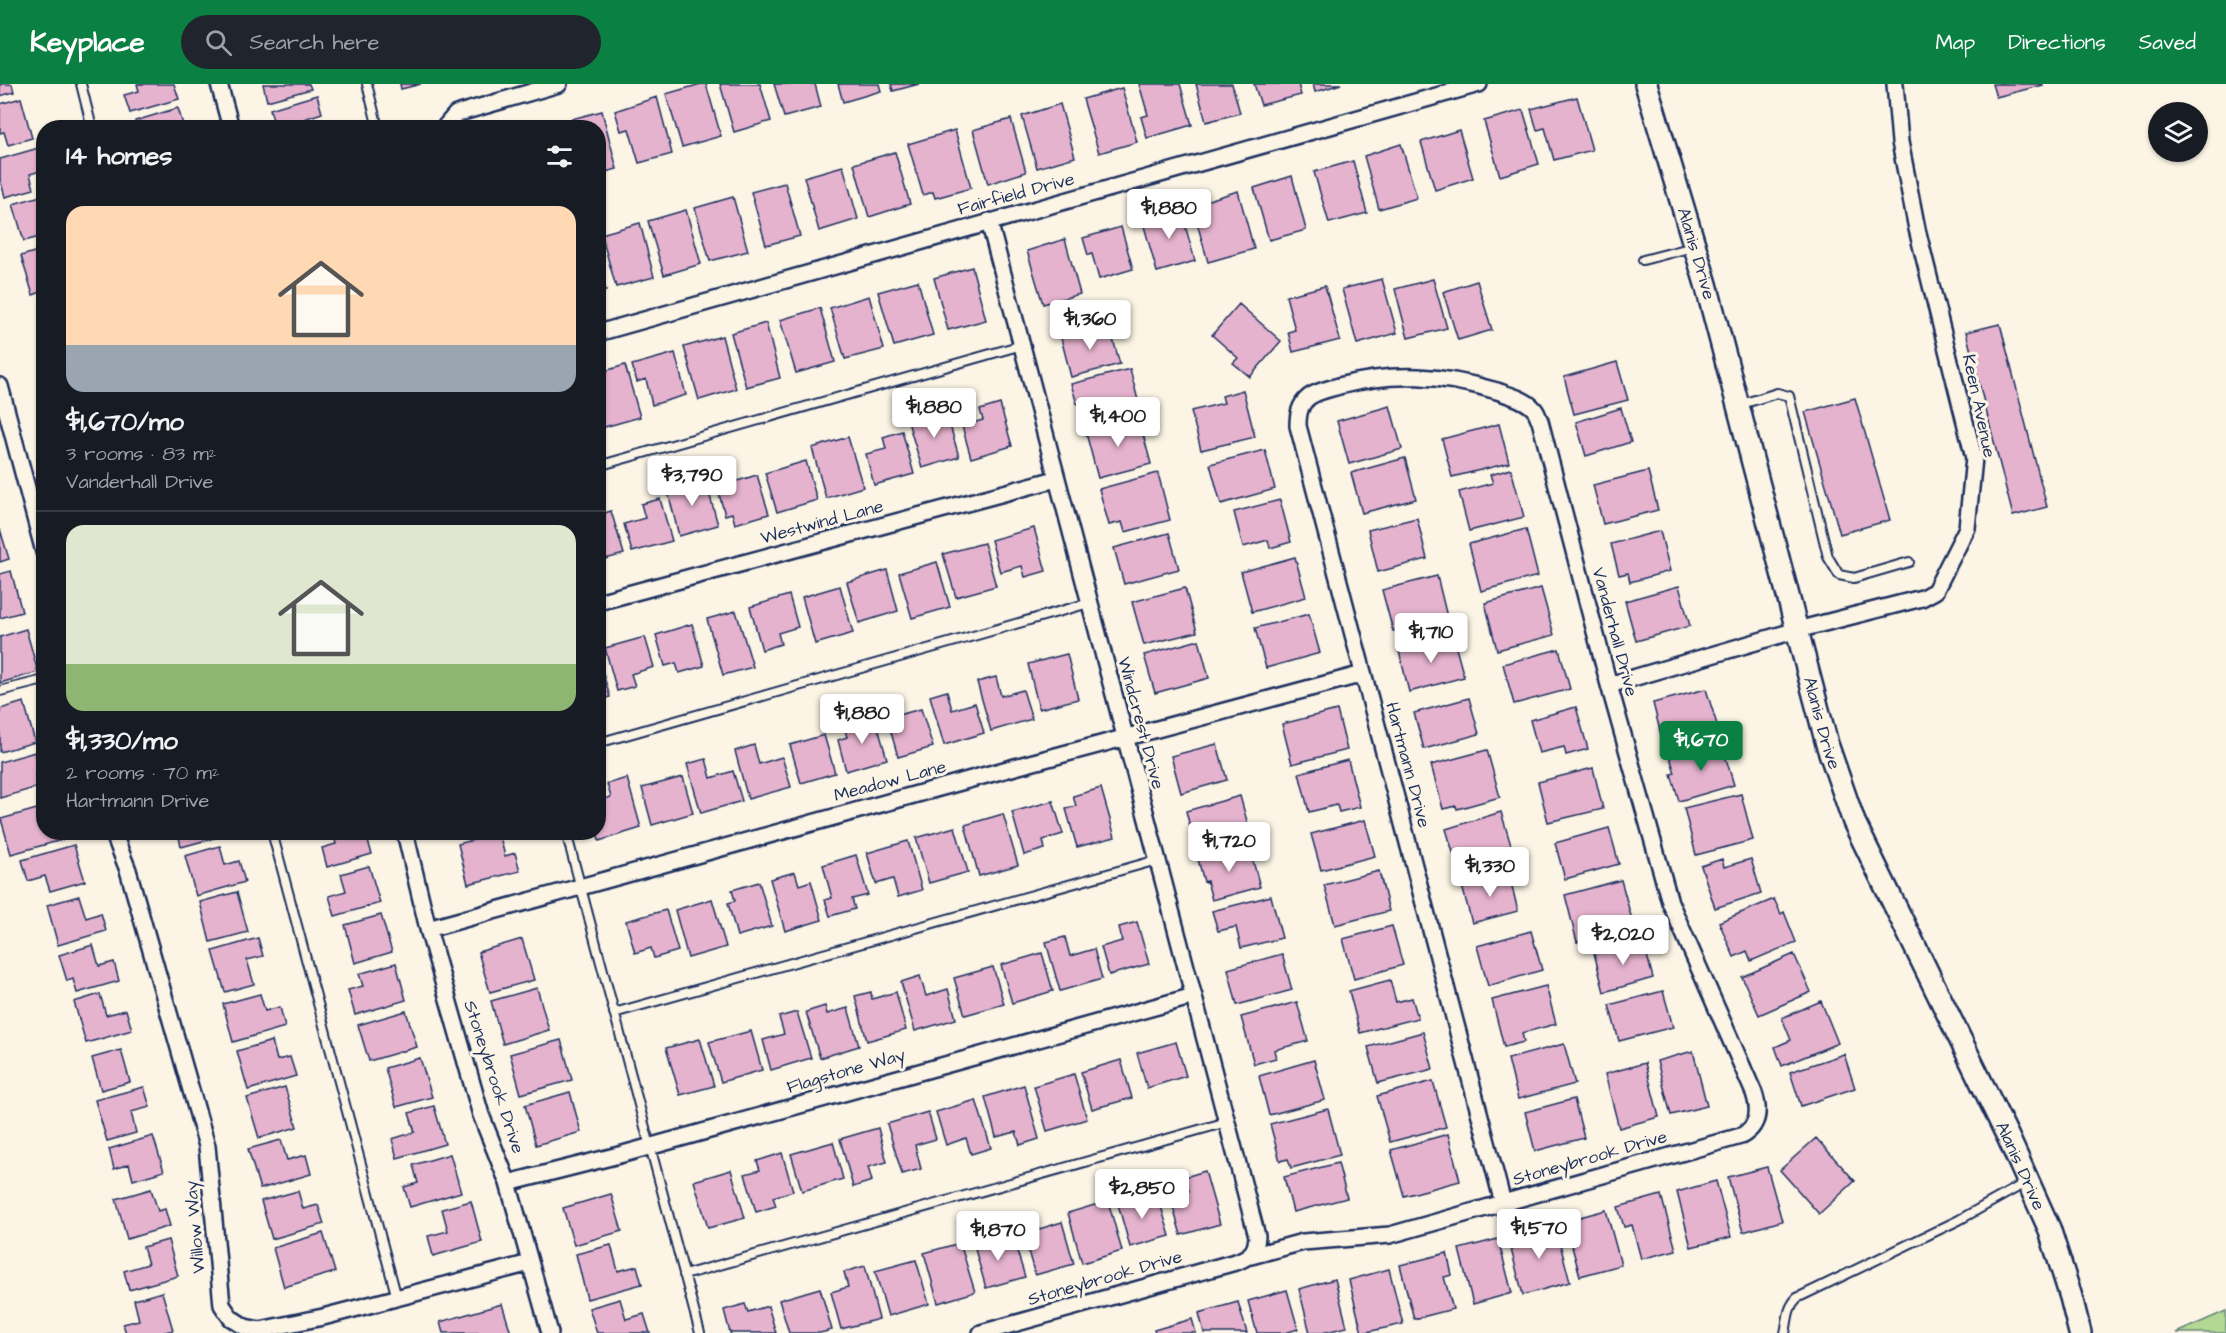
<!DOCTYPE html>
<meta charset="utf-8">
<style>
:root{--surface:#171b24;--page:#20242c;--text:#f1f3f6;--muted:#9ea1a6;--line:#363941;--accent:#0b8043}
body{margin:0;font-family:"Architects Daughter",sans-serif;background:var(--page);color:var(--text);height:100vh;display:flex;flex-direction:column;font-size:22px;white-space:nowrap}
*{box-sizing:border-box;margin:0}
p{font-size:20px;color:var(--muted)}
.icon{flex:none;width:33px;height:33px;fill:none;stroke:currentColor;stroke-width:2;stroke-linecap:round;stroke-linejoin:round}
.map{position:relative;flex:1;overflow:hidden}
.drawer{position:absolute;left:36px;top:36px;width:570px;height:720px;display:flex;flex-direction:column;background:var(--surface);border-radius:24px;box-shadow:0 2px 4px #0004}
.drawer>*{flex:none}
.controls{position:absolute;left:2148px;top:18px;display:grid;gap:12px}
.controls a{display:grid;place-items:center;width:60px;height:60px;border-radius:50%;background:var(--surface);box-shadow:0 2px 4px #0004;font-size:30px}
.price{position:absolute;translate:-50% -51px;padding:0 14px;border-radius:6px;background:#fff;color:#222;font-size:20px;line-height:39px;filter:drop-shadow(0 2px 3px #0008)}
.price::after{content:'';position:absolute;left:50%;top:36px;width:18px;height:14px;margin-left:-9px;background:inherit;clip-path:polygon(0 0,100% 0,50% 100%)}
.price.current{background:var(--accent);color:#fff}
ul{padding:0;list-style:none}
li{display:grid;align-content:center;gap:12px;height:318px;padding:0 30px}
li+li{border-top:2px solid var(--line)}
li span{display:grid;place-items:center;height:186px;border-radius:18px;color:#555}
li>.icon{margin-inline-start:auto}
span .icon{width:108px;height:108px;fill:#fffc;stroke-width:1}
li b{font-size:26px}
h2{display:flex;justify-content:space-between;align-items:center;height:72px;padding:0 30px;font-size:26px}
header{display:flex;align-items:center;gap:36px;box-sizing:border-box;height:84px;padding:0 30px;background:var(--accent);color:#fff}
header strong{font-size:28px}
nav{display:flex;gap:33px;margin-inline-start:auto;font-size:21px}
.search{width:420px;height:54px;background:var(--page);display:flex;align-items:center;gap:15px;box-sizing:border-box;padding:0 21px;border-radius:33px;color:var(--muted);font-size:22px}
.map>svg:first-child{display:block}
.green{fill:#b2d894;stroke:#668479;stroke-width:1.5}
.building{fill:#e6b3cf;stroke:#1b2f5e;stroke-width:1.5}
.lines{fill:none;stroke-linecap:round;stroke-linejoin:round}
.lane-casing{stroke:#1b2f5e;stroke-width:12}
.street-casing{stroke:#1b2f5e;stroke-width:20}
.secondary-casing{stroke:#1b2f5e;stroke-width:26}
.lane{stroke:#fcf5e5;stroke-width:8}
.street{stroke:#fcf5e5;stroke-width:15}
.secondary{stroke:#fcf5e5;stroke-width:21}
.labels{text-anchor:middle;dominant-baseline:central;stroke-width:6;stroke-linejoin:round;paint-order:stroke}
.street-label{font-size:18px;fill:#1b2f5e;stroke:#fcf5e5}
</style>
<header>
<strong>Keyplace</strong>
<div class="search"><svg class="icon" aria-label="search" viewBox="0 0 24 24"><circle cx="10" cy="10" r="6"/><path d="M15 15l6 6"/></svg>Search here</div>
<nav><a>Map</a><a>Directions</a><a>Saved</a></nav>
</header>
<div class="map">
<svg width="2226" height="1249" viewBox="0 0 2226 1249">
<rect width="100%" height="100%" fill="#fcf5e5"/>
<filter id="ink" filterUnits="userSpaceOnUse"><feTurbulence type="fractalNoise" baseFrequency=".0167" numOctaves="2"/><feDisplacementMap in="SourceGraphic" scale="12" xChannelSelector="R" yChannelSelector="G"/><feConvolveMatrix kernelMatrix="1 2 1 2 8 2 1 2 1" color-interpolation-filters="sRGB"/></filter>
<g filter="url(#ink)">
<path class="green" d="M2226 1227V1249H2176Z"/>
<path class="building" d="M0 0H12L14 8 0 12Z
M137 0H174L179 15 130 29 124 11 139 7Z
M263 0H309L311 5 267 17Z
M400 0H421L401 5Z
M701 0H706L721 52 682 63 666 10Z
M720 0H760L771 37 734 48Z
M774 0H815L821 23 784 33Z
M838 0H879L881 7 843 18Z
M891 0H919L893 7Z
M1139 0H1180L1192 41 1147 54 1141 33 1148 31Z
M1196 0H1232L1240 29 1206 38Z
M1254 0H1298L1301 11 1261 21Z
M1313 0H1341L1315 8Z
M1992 0H2042L2043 1 1996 13Z
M1122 4 1137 58 1099 69 1083 15Z
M317 11 322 29 304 35 307 44H275L270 25Z
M657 13 672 70 639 79 629 45 621 47 615 27Z
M1577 13 1592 66 1554 76 1545 44 1537 46 1531 25Z
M21 14 32 54 8 61 4 48 0 49V20Z
M1060 20 1075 73 1037 84 1022 32Z
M178 24 184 44H137L135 37Z
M1523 26 1539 80 1500 92 1484 37Z
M602 27 617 85 598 90V44H570L568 36Z
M1011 35 1026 88 988 100 973 46Z
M955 46 971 104 935 114 933 108 923 111 908 60Z
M1459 46 1473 94 1435 106 1421 58Z
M1401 60 1417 114 1379 125 1364 72Z
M42 63 44 86 30 90 34 105 5 113 0 95V75Z
M895 68 910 120 869 133 854 80Z
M1353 77 1367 129 1329 139 1314 88Z
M843 82 858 135 819 147 804 93Z
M1292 92 1306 146 1269 156 1254 104Z
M785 99 800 152 766 161 751 108Z
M1238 107 1254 165 1208 178 1192 121Z
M44 111V152L24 157 13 120Z
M733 113 748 167 710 177 695 124Z
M1180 123 1195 177 1157 188 1142 135Z
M686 126 701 180 664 191 648 137Z
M640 139 654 193 616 203 601 150Z
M1121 143 1133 185 1099 195 1092 170 1088 171 1083 154Z
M1065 155 1080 210 1043 220 1027 167Z
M44 165V207L33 211 21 172Z
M598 181 606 207 598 209Z
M972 183 986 236 948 246 934 194Z
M1382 195 1397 249 1357 260 1342 205Z
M1433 195 1447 244 1408 254 1395 205Z
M918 197 933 251 894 262 878 208Z
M1477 197 1492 246 1458 256 1443 208Z
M1325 202 1340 256 1293 268 1288 248 1295 246 1286 212Z
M869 212 884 265 845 275 830 224Z
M1239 220 1281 257 1250 293 1233 279 1238 274 1212 251Z
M820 224 835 278 796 289 780 236Z
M766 239 780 294 746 303 731 249Z
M2000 240 2047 423 2013 432 1966 248Z
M1109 241 1120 280 1071 293 1061 254Z
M722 252 736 305 699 316 684 263Z
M675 269 686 311 652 321 646 295 637 298 632 281Z
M1617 278 1628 316 1574 330 1564 293Z
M625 281 640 333 601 344 598 333V289Z
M1130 285 1141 328 1101 338 1095 315 1077 320 1071 300Z
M1243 306 1255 353 1201 366 1191 327 1224 319 1222 312Z
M1855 314 1890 436 1840 450 1805 328Z
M1000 320 1012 362 971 374 962 342 983 336 980 326Z
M1390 322 1402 365 1349 380 1337 337Z
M1621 324 1631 358 1586 372 1576 338Z
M946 327 959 373 922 384 908 338Z
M1139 335 1151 380 1098 394 1086 349Z
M1499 340 1509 379 1452 393 1442 355Z
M902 347 914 390 874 401 866 370 886 365 883 353Z
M848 353 863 403 826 414 812 364Z
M1265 366 1275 405 1221 420 1210 380Z
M1405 374 1416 415 1362 429 1351 389Z
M806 377 817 416 777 428 765 389Z
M1511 385 1524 433 1469 447 1459 408 1493 399 1490 391Z
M1648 387 1658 426 1603 440 1593 401Z
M1158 389 1170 436 1125 448 1122 438 1109 441 1099 405Z
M757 391 769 430 735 440 732 429 725 431 717 403Z
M705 394 718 441 679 452 667 404Z
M660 415 672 457 632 468 624 440 645 434 641 420Z
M1280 416 1291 458 1270 464 1268 456 1243 463 1234 428Z
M611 427 624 470 598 477V431Z
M1417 434 1427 475 1378 488 1368 446Z
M1034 444 1046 487 1025 493 1022 482 1000 488 991 456Z
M0 445 9 475 0 478Z
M1526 445 1538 492 1481 507 1469 460Z
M1660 447 1670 487 1630 498 1628 489 1619 491 1611 460Z
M1169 449 1179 485 1124 500 1114 464Z
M984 459 996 502 956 513 943 470Z
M1295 473 1306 513 1252 528 1241 488Z
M937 478 950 523 912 534 899 489Z
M887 486 898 527 859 539 847 498Z
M11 487 22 528 0 534V490Z
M1437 492 1447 533 1393 547 1382 506Z
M840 502 853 549 815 560 802 513Z
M1679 502 1690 542 1636 557 1625 517Z
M1185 504 1197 548 1144 561 1132 518Z
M1541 504 1554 551 1497 566 1485 519Z
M789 511 798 543 778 549 781 560 762 566 750 523Z
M736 527 753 583 723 591 707 535Z
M1309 530 1320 569 1266 584 1255 544Z
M692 540 704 582 679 589 676 579 665 582 656 551Z
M26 545 38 588 0 599V553Z
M645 553 654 583 631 590 635 602 617 607 605 564Z
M1453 553 1464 593 1409 608 1399 567Z
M1199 556 1209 594 1155 609 1144 571Z
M1559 565 1570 605 1514 620 1503 580Z
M1067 570 1078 615 1039 625 1028 580Z
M598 573 610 613 598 616Z
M996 593 1001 612 1023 606 1032 635 991 647 977 598Z
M1706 605 1718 644 1663 659 1653 619Z
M947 607 952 626 975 619 984 649 944 661 930 612Z
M1469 614 1479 650 1424 665 1414 629Z
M24 618 35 658 0 668V625Z
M1576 623 1588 665 1566 671 1564 663 1539 669 1530 636Z
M921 625 933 663 898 673 887 634Z
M1337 626 1347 666 1292 680 1282 640Z
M875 633 887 675 846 687 838 656 847 653 844 642Z
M824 651 835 689 801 699 790 661Z
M1721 658 1734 701 1679 717 1671 690 1675 689 1670 673Z
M1217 660 1227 696 1181 709 1171 672Z
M754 661 759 680 782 673 791 703 748 715 735 667Z
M1487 666 1500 713 1457 725 1456 722 1443 725 1431 681Z
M35 668 41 690 35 692 38 703 0 714V678Z
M706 675 711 694 733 687 742 717 701 729 687 680Z
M1348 676 1360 723 1339 728 1337 721 1309 728 1299 689Z
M1593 684 1603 725 1548 738 1538 698Z
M683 693 693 729 652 741 642 704Z
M627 694 641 744 599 757 597 748 598 717 611 713 607 700Z
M1101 704 1115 753 1077 763 1066 725 1076 722 1073 712Z
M1741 710 1753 756 1696 771 1684 724Z
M1240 712 1250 748 1195 763 1186 727Z
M1053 717 1063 750 1043 756 1045 765 1024 771 1012 728Z
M44 723V748H60L62 756 11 770 1 735Z
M1501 728 1513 768 1458 785 1446 745Z
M1003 730 1018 781 979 792 965 741Z
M1365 736 1375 772 1321 786 1311 750Z
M955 743 968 788 929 799 916 754Z
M1609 744 1619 780 1565 795 1555 759Z
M178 748H233V749L181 763Z
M333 748H365L372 770 327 783 322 764 336 760Z
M499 749 505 772 515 769 520 787 468 800 458 760Z
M908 757 922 806 898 813 893 795 876 800 867 769Z
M74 761 85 797 50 807 45 792 28 797 22 776Z
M220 762 225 781 239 777 245 798 196 812 185 772Z
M1249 762 1260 803 1212 816 1207 797 1204 798 1198 775Z
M856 771 868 811 852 815 855 825 830 832 825 816 832 814 823 781Z
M1722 775 1724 783 1751 775 1761 809 1715 824 1701 782Z
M369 782 380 819 335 832 329 812 346 807 341 790Z
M1379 787 1389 827 1335 841 1324 801Z
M795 788 799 801 811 797 822 836 785 847 770 795Z
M1509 790 1518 827 1472 839 1462 802Z
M1621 796 1634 843 1577 858 1565 811Z
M759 798 772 842 737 852 728 819 735 817 732 806Z
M237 808 248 848 210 858 200 818Z
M79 812 86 834 101 829 106 847 58 861 47 821Z
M1271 812 1282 854 1241 864 1236 843 1218 847 1212 827Z
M712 815 726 863 688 874 675 826Z
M1774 815 1781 830 1784 828 1796 858 1751 877 1747 867 1734 873 1719 838Z
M666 826 678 867 654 874 651 864 635 869 626 837Z
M381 831 392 868 355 879 345 841Z
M1137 838 1149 880 1109 891 1101 863 1122 857 1119 843Z
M1392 842 1403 881 1354 895 1343 855Z
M1531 847 1542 886 1488 902 1477 862Z
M1065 853 1070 872 1094 865 1102 895 1060 907 1046 858Z
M258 854 263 872 247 876 254 900 225 908 213 867Z
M522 855 534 896 490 908 478 868Z
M1643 856 1653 894 1604 908 1594 869Z
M93 861 99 882 114 878 119 897 77 909 73 895 67 897 59 871Z
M1042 869 1053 907 1012 919 1001 881Z
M1282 870 1292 906 1237 921 1228 885Z
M1794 870 1811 908 1759 931 1742 893Z
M396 879 406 916 355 931 348 906 363 902 359 890Z
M993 883 1004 920 965 931 954 894Z
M920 892 926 912 948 905 956 935 915 947 901 898Z
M1390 896 1396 918 1412 914 1418 934 1360 949 1349 907Z
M1546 902 1556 940 1522 949 1524 958 1504 963 1492 916Z
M537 904 549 946 503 960 491 917Z
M1663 907 1673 943 1619 957 1609 921Z
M871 908 872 915 896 908 906 946 867 957 855 912Z
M100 910 106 931 126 926 132 946 86 959 74 918Z
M260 910 265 927 280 923 285 943 233 958 223 920Z
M1821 917 1838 959 1782 982 1775 963 1791 956 1782 934Z
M1297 918 1308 957 1274 966 1276 974 1254 980 1241 933Z
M825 922 827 930 848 924 859 962 820 974 806 928Z
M406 927 417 963 369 977 358 941Z
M797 928 811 974 771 986 763 956 784 950 779 933Z
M751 947 762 986 721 998 709 958Z
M1423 948 1433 985 1378 999 1368 963Z
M700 955 714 1002 680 1011 666 964Z
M561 956 572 996 521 1010 510 970Z
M272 957 277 976 290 973 296 992 248 1006 237 967Z
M1176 958 1186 992 1147 1004 1137 969Z
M1564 960 1575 1000 1518 1015 1508 975Z
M121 966 130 998 101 1006 92 974Z
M1693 967 1707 1022 1671 1031 1657 977Z
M1844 970 1855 1004 1801 1022 1790 988Z
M420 974 432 1013 396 1023 385 984Z
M1121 976 1132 1014 1092 1025 1081 988Z
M1314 976 1325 1016 1269 1031 1259 992Z
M1645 979 1659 1033 1619 1044 1605 990Z
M1074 990 1087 1035 1047 1047 1034 1002Z
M1433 997 1446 1043 1390 1058 1377 1012Z
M1024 1001 1039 1055 1020 1061 1016 1048 996 1053 985 1013Z
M144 1003 150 1023 131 1028 136 1049 107 1057 95 1016Z
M285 1003 297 1043 259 1054 247 1014Z
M570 1008 581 1048 536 1061 525 1021Z
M1574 1015 1584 1054 1535 1067 1525 1028Z
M976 1016 991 1064 971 1070 966 1054 946 1061 936 1028Z
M434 1022 445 1060 397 1074 392 1055 415 1048 409 1029Z
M1328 1025 1340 1071 1291 1084 1288 1075 1280 1077 1270 1040Z
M928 1028 936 1055 915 1061 921 1085 902 1090 887 1040Z
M878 1044 887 1078 868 1083 872 1097 853 1103 840 1055Z
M1448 1050 1460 1097 1404 1112 1391 1066Z
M153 1052 164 1087 133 1096 129 1080 114 1085 109 1065Z
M1816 1054 1855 1097 1819 1130 1780 1086Z
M281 1056 287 1076 306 1071 311 1090 260 1105 248 1065Z
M833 1058 843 1095 802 1107 791 1070Z
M782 1069 793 1107 773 1113 776 1122 756 1128 745 1090 760 1086 757 1077Z
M450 1070 461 1108 410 1123 404 1103 418 1099 413 1081Z
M1338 1079 1347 1114 1293 1128 1284 1093Z
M1767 1083 1782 1137 1743 1148 1728 1093Z
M731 1086 745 1134 708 1144 694 1097Z
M1205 1087 1220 1140 1181 1151 1170 1113 1189 1107 1185 1093Z
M1716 1097 1731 1153 1691 1163 1677 1108Z
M151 1105 158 1127 165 1125 170 1142 127 1155 116 1115Z
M298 1107 303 1125 318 1121 324 1140 272 1155 261 1117Z
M1135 1108 1139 1122 1159 1116 1170 1152 1130 1163 1116 1113Z
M611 1110 622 1147 574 1161 563 1124Z
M1661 1111 1676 1166 1641 1175 1632 1141 1624 1143 1618 1123Z
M471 1117 482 1158 433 1172 428 1152 448 1147 442 1125Z
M1108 1117 1122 1167 1082 1179 1068 1129Z
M1606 1126 1621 1181 1580 1192 1565 1137Z
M1062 1138 1074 1180 1035 1191 1023 1150Z
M1555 1141 1570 1198 1523 1211 1508 1154Z
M323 1149 335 1188 284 1203 273 1164Z
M992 1152 995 1162 1014 1157 1025 1193 986 1204 973 1158Z
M1498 1155 1512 1209 1473 1220 1459 1165Z
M168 1156 178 1192 129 1206 124 1187 148 1180 143 1163Z
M960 1159 975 1208 938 1219 924 1169Z
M611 1161 618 1187 637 1182 642 1200 587 1215 576 1170Z
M1447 1169 1452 1191 1444 1193 1453 1225 1414 1235 1400 1181Z
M916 1176 929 1220 888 1232 875 1187Z
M865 1182 879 1235 841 1245 831 1208 848 1203 844 1188Z
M1389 1185 1403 1240 1362 1249 1349 1196Z
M1335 1195 1347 1243 1322 1249H1310L1299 1205Z
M820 1204 832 1246 820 1249H789L779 1216Z
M1287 1206 1298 1245 1285 1249H1257L1248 1217Z
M162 1208 173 1246 161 1249H126L123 1240 139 1236 134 1216Z
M620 1215 626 1235 644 1230 650 1249H597L589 1224Z
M1238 1218 1247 1249H1204L1199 1229Z
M502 1220 511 1249H443L440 1238Z
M745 1220 748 1228 768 1222 776 1249H730L724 1226Z
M1192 1235 1196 1249H1155L1154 1246Z"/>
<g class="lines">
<g class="lane-casing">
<path id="lane" d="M81 0 92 44
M367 0 378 44
M1643 176 1693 163
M1739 321 1777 309 1789 312 1828 473 1839 491 1854 494 1909 478
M598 382 1022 261
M0 607 44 596
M598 659 1089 519
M272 748 397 1214
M566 748 700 1249
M614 929 1157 776
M684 1191 1227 1038
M1785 1249C1788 1236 1787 1224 1797 1214L1959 1136 2027 1098"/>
</g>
<g class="street-casing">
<path id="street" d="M219 0 231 44
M444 44 456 30 559 0
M598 249 1479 0
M0 302 44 468
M598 518 1056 395
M1609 601 1797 546 1922 514 1935 507 1967 444 1974 374 1917 145 1900 58 1895 0
M113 748 128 786 207 1062 222 1221 231 1234 245 1243 260 1246 323 1233 530 1179
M405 748 428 845 481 1031 508 1099 550 1249
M428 845 1015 683 1363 590
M508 1099 623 1070 1194 912
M1251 1172 1303 1158 1390 1151 1741 1052C1759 1042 1760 1027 1754 1009L1670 818 1609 601 1540 337C1538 333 1537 328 1534 325 1526 315 1508 311 1497 307 1443 291 1394 287 1339 302 1329 305 1317 307 1309 313 1299 321 1298 331 1298 342L1503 1119
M981 1249 1239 1177C1252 1171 1256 1167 1257 1152L989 137"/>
</g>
<g class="secondary-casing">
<g id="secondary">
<path id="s1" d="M1646 0 1706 200 1827 660 1854 738 2008 1053 2049 1144 2071 1213 2080 1249"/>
</g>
</g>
<use href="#lane" class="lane"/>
<use href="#street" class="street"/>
<use href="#secondary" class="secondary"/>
</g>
</g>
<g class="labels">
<g class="street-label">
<text transform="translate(1016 110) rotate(-15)">Fairfield Drive</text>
<text stroke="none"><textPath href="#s1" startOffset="177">Alanis Drive</textPath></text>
<text transform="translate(1979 322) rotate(78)">Keen Avenue</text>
<text transform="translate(822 438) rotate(-15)">Westwind Lane</text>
<text transform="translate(1615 548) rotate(75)">Vanderhall Drive</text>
<text transform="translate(1141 639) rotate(75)">Windcrest Drive</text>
<text stroke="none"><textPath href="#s1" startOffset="663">Alanis Drive</textPath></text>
<text transform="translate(1408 681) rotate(75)">Hartmann Drive</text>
<text transform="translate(890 697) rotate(-15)">Meadow Lane</text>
<text transform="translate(846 987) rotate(-16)">Flagstone Way</text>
<text transform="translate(494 993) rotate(72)">Stoneybrook Drive</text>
<text transform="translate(1590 1074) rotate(-16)">Stoneybrook Drive</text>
<text stroke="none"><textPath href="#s1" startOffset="1149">Alanis Drive</textPath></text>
<text transform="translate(195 1143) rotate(-95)">Willow Way</text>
<text transform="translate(1105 1194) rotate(-16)">Stoneybrook Drive</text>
</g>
</g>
</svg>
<div class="controls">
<a><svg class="icon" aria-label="layers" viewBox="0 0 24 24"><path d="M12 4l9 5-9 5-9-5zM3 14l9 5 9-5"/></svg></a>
</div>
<b class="price" style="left:1169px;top:156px">$1,880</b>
<b class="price" style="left:1090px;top:267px">$1,360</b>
<b class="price" style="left:934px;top:355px">$1,880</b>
<b class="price" style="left:1118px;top:364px">$1,400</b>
<b class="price" style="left:692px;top:423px">$3,790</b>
<b class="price" style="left:1431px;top:580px">$1,710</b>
<b class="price" style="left:862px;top:661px">$1,880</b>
<b class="price current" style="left:1701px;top:688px">$1,670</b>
<b class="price" style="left:1229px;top:789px">$1,720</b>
<b class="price" style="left:1490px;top:814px">$1,330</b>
<b class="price" style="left:1623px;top:882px">$2,020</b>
<b class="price" style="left:1142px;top:1136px">$2,850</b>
<b class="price" style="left:1539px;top:1176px">$1,570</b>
<b class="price" style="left:998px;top:1178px">$1,870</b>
<section class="drawer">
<h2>14 homes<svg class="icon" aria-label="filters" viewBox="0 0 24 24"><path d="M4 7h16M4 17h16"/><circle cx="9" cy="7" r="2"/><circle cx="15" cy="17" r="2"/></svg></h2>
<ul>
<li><span style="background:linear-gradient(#ffd9b3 75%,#9aa5b1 0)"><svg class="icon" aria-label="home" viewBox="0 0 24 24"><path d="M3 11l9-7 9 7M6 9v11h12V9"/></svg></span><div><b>$1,670/mo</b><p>3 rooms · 83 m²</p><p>Vanderhall Drive</p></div></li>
<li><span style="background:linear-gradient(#dfe7d0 75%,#8fb573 0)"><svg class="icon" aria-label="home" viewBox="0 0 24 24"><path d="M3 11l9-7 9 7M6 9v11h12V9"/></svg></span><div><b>$1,330/mo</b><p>2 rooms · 70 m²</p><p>Hartmann Drive</p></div></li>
</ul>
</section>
</div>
